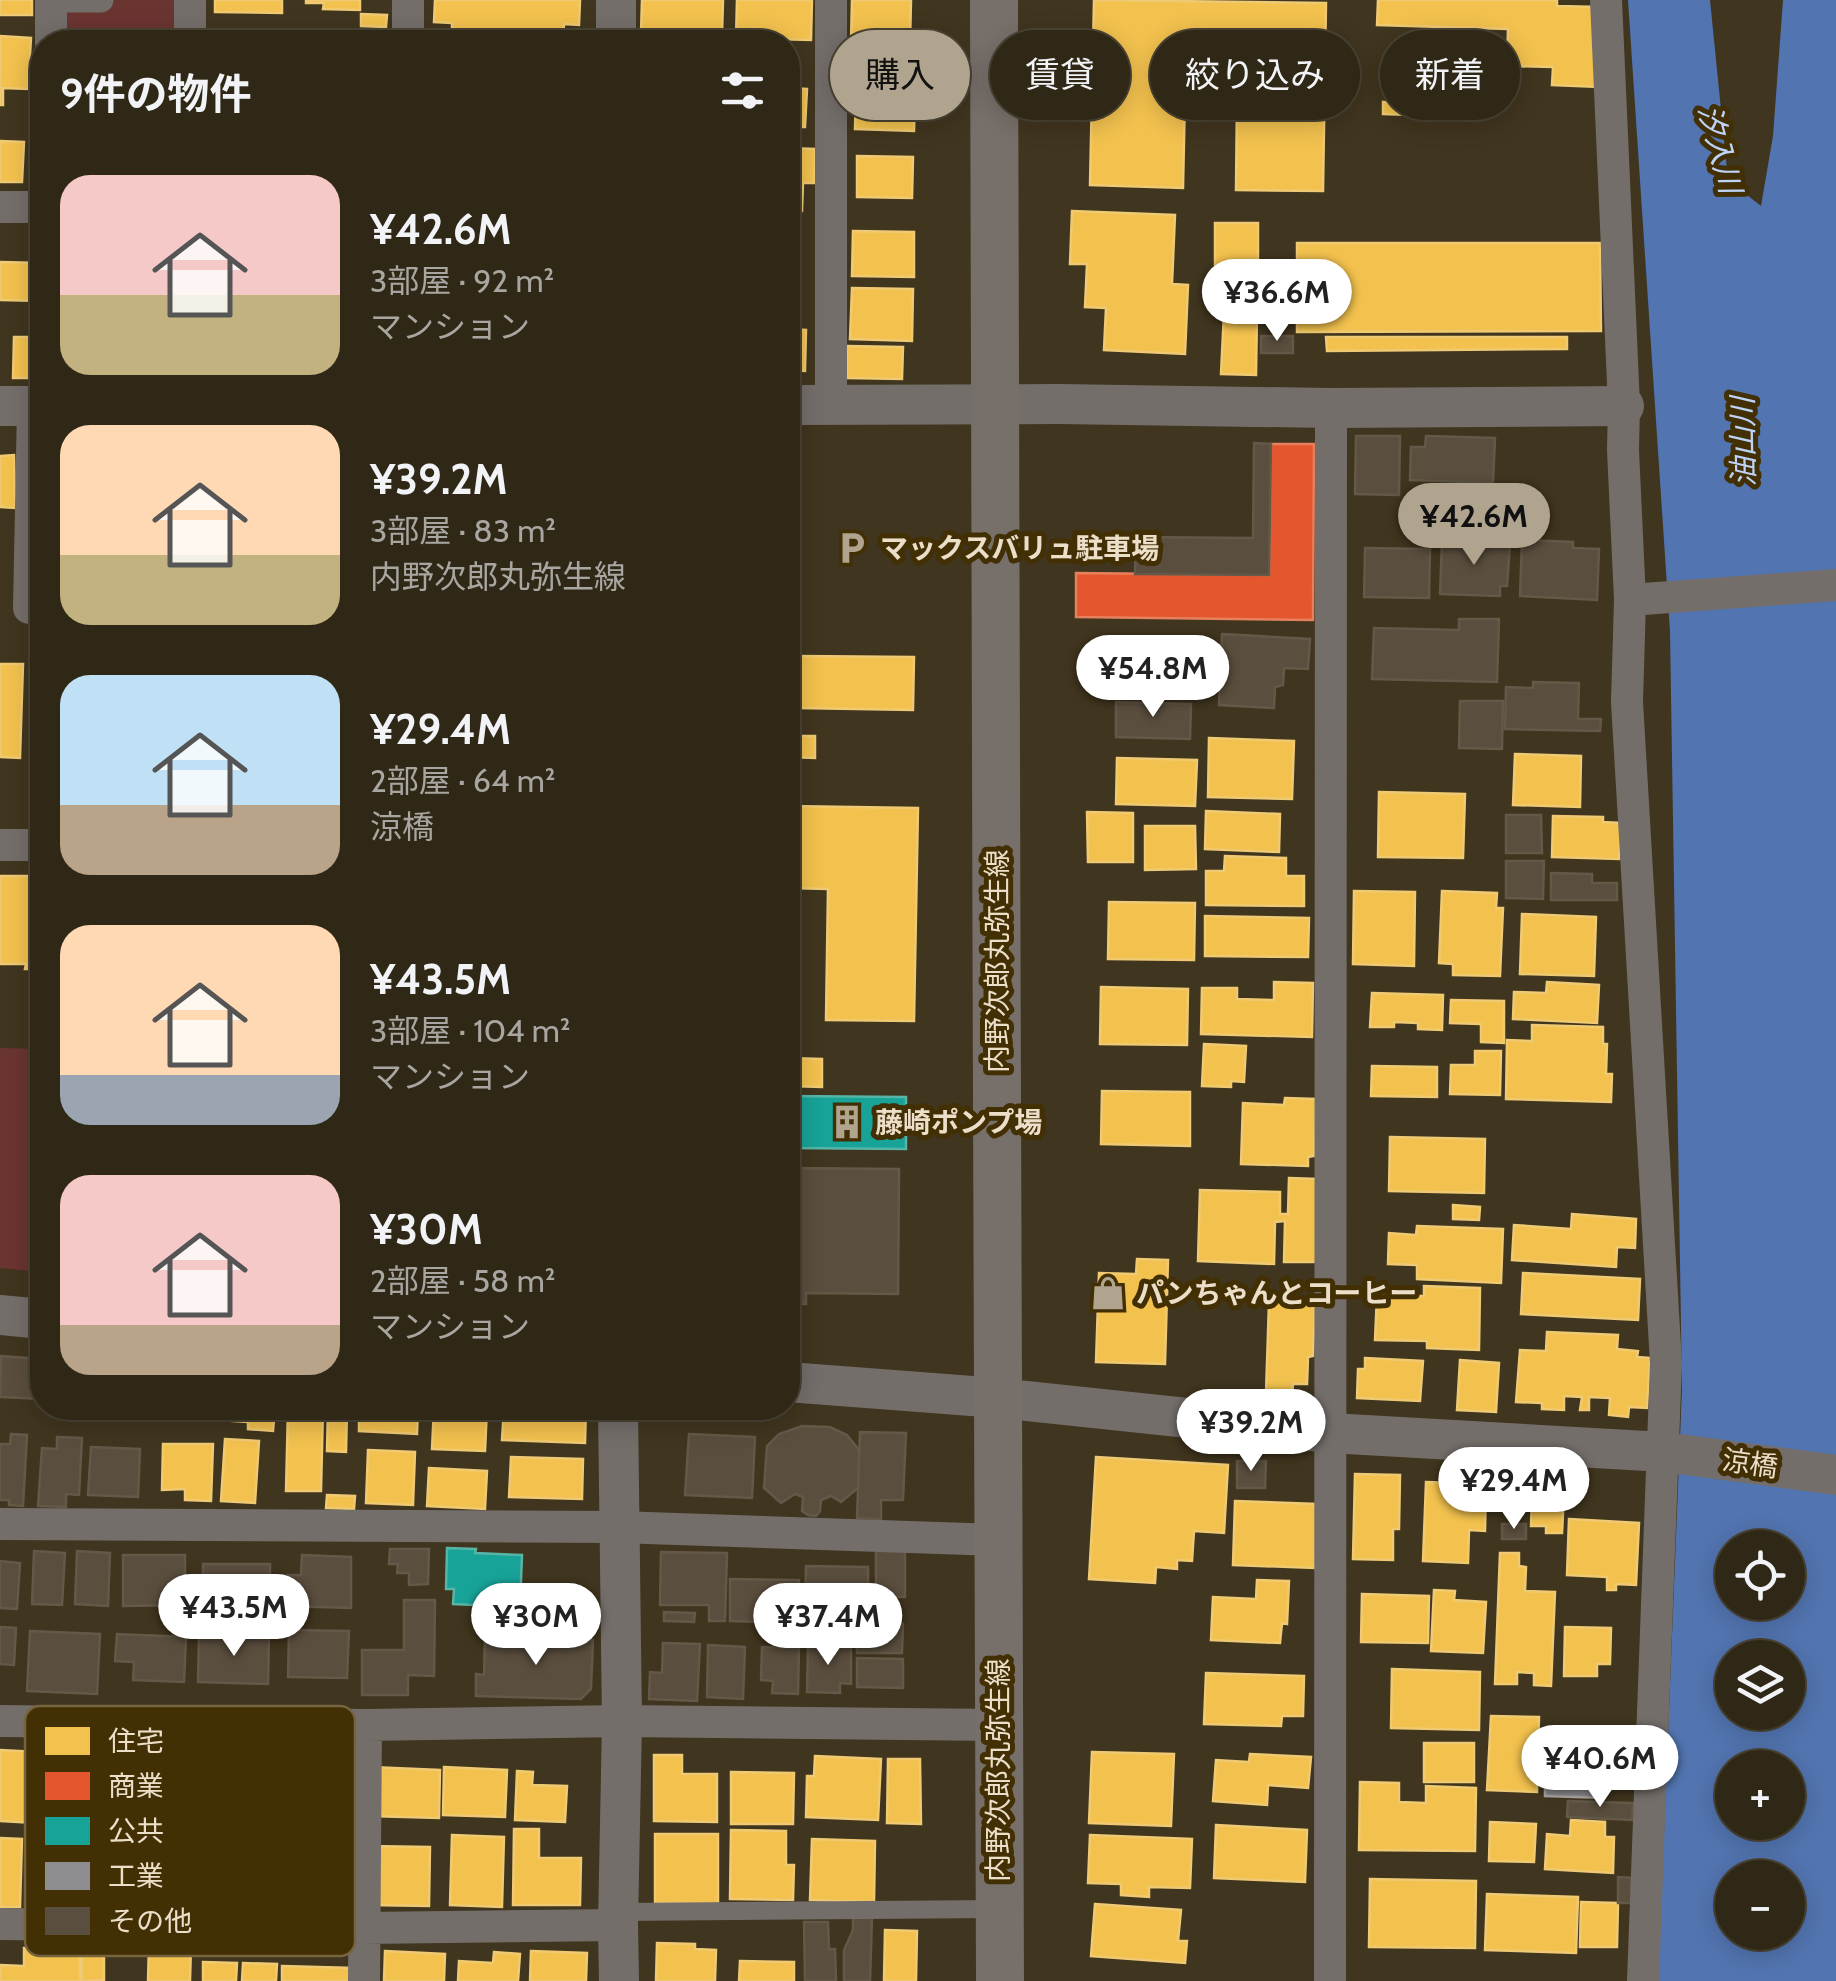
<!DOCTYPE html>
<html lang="ja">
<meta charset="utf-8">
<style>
:root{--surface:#302816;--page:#38301f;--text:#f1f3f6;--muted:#a8a6a1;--line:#4b4435;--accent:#b0a48e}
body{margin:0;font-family:Cabin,"Noto Sans JP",sans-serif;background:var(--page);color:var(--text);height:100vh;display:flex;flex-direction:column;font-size:38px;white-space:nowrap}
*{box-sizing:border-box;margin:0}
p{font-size:32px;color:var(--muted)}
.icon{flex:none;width:55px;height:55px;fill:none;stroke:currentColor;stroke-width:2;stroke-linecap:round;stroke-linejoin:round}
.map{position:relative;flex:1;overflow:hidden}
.drawer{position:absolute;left:30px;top:30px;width:770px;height:1390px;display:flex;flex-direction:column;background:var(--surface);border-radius:40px;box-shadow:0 5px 25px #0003,0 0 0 2px var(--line)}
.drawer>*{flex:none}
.guide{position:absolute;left:830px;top:30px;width:855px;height:90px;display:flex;gap:20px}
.tools{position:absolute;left:1715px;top:1530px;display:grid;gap:20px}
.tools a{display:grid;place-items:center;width:90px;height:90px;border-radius:50%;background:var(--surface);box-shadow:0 5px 25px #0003,0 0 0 2px var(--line);font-size:50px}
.price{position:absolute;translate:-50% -85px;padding:0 22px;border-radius:35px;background:#fff;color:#222;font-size:32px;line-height:65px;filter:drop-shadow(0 2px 5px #0008)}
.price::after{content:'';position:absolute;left:50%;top:60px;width:30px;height:22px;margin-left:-15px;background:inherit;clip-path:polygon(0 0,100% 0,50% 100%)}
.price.selected{background:var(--accent);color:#111}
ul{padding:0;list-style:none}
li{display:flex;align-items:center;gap:30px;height:250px;padding:0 30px}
li span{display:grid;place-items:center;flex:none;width:280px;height:200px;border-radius:30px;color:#555}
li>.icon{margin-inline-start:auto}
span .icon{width:120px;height:120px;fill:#fffc;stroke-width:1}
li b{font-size:42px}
h2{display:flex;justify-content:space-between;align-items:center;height:120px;padding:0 30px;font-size:42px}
.pill{padding:0 35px;border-radius:45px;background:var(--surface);box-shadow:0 5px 25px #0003,0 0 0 2px var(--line);font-size:35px;line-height:90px}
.pill.selected{background:var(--accent);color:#111}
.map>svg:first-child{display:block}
.green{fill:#6a3431}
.water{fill:#5274b0;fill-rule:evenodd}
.homes{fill:#f2c14e;stroke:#f0ca73;stroke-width:2.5}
.shops{fill:#e4572e;stroke:#e6805d;stroke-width:2.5}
.public{fill:#17a398;stroke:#57b5a7;stroke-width:2.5}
.industry{fill:#8d8d92;stroke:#aaa6a3;stroke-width:2.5}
.building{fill:#5a4e3e;stroke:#645848;stroke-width:2.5}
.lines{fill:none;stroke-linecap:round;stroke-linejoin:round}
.service{stroke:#746e6b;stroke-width:18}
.pedestrian{stroke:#746e6b;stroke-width:25}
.minor{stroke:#746e6b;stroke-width:32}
.tertiary{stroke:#746e6b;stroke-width:40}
.secondary{stroke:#776f6a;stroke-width:48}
.labels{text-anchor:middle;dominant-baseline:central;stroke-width:10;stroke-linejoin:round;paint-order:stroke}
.poi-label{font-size:28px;font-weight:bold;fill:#ecdfca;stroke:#432f04;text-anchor:start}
.street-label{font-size:28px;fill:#ecdfca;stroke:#432f04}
.water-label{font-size:30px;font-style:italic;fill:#bdd3f8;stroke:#432f04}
.key{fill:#432f04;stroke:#76643f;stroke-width:2.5}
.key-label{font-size:28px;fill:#ecdfca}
</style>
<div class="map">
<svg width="1836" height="1981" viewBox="0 0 1836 1981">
<rect width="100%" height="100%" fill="#40351e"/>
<path class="green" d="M59 0H176V42H60Z
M0 1048 42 1049V1272L0 1268Z"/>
<path class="water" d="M1628 0H1710L1728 180 1761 206 1773 136 1783 0H1836V1981H1658L1682 1389 1670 631ZM1732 1548H1788V1602H1732ZM1732 1658H1788V1712H1732ZM1732 1768H1788V1822H1732ZM1732 1878H1788V1932H1732Z"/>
<path class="homes" d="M0 0H32V15H0Z
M215 0H282V13L215 12Z
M306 0H360V10L323 9 324 3H306Z
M435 0H580L579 25 564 24 563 37 452 33V23L434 22Z
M642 0H723L722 35 641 33Z
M737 0H812L811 40 736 38Z
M852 0H911L910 44 851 43Z
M1094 0 1326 3 1323 191 1236 190 1237 97 1185 95 1183 188 1090 185Z
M1378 0H1557V6L1601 7 1599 87 1552 85 1553 67 1507 66 1508 29 1377 25Z
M361 14 387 15 386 27 361 26Z
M0 36 31 38 28 89 3 88V105H0Z
M289 36V42H214V37Z
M788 88 807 89 805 127H788Z
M856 88 915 90 914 131 855 129Z
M1392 96 1431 98V106L1441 107 1440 116 1383 114V102L1392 103Z
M0 141 24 142 22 182H0Z
M788 148 815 149 814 183H803L802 211 788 210Z
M857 156 913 157 912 198 857 197Z
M1072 211 1175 215 1172 284 1188 285 1185 354 1104 350 1106 308 1085 307 1087 264H1070Z
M1215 223H1258V294L1215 293Z
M853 231 914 232V277L852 276Z
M1297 243H1600L1601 331 1297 332Z
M788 249H797L796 289H788Z
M0 262 42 263V301L0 300Z
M852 288 913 289 912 341 850 339Z
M1224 312 1257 313 1256 375 1221 374Z
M788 329 806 330 805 371 788 370Z
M14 337H42V378H13Z
M1326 337H1567V349L1327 351Z
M847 346 903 347 902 379 847 378Z
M14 455 15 508 0 507V456Z
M799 656 914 657 913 710 798 708Z
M0 664H23L20 758 0 757Z
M788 736H815V758L788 757Z
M1209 738 1294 741 1292 799 1208 797Z
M1515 754 1581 756 1580 807 1513 805Z
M1117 758 1197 760 1195 806 1116 804Z
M1379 792 1465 794 1463 858 1378 857Z
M788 806 918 808 914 1021 826 1020 828 889 788 888Z
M1206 811 1280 814 1279 852 1205 849Z
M1087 812 1133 813V862H1088Z
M1553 816 1603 817V822L1621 823 1619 859 1552 857Z
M1145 826H1195L1196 869 1145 870Z
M1225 856 1286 858V876H1304V906L1206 905V871H1224Z
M0 876H42V969H25L26 964H0Z
M1354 891 1415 892 1414 966 1353 964Z
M1442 891 1497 893 1496 908H1503L1500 976 1453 975V964L1439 963Z
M1109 902 1195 903 1194 960 1108 959Z
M1522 914 1596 917 1594 976 1520 974Z
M1205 916 1309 918 1308 957 1205 956Z
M1274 982 1313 983 1312 1037 1201 1034 1202 988H1237V999L1274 1000Z
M1547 982 1599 985 1597 1023 1513 1019 1514 992 1546 993Z
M1101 987 1188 989 1187 1045 1100 1044Z
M1372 993 1443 995 1442 1030 1418 1029V1023L1394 1022V1027H1370Z
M1451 1000 1504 1001V1043L1481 1042V1024L1450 1023Z
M1532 1025 1603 1027V1044H1607L1606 1074H1612L1611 1102 1506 1099 1507 1040 1532 1041Z
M1204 1044 1246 1046 1244 1082 1231 1081V1087L1202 1086Z
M1475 1051H1501L1500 1095 1450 1094 1451 1065H1475Z
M788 1058 822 1059V1087L788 1086Z
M1372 1066 1437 1067V1097L1371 1096Z
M1102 1091 1190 1092V1146L1101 1144Z
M1285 1098 1316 1099 1314 1156 1308 1157V1166L1241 1164 1243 1103 1284 1105Z
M1390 1137 1485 1139 1484 1193 1389 1191Z
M1289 1178 1318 1179 1321 1262H1284L1285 1221 1275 1222 1274 1264 1198 1261 1200 1190 1280 1192V1214H1288Z
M1453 1205 1480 1207 1479 1220 1453 1219Z
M1572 1214 1636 1219 1635 1248 1617 1247 1616 1267 1512 1260 1514 1225 1571 1229Z
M1417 1226 1503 1229 1501 1283 1417 1279V1265L1388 1264 1389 1233 1416 1235Z
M1137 1259 1168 1260 1165 1364 1096 1362 1099 1273 1136 1274Z
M1523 1273 1640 1279 1638 1320 1521 1314Z
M1424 1286 1480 1288 1479 1350 1427 1348V1341L1375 1340 1377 1295 1424 1296Z
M1269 1302 1315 1303 1313 1356 1308 1357 1307 1384H1293L1292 1395 1266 1393Z
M1547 1332 1618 1335 1617 1349 1638 1351 1637 1357 1650 1358 1647 1408 1629 1407 1628 1417 1609 1415 1610 1398 1589 1397V1410H1580L1582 1397 1564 1396V1410L1542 1409V1403L1516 1402 1520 1350 1546 1351Z
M1365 1358 1423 1361 1420 1401 1357 1398 1358 1369H1365Z
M1460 1360 1499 1363 1496 1412 1457 1410Z
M220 1408H275L273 1431 248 1429V1422L219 1420Z
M288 1408H323L321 1491H286Z
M359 1408H418L417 1434 359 1431Z
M434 1408H487L485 1451 432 1449Z
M504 1408H586L585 1443 502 1440Z
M328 1409 347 1410 346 1452 327 1451Z
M225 1439 259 1441 255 1503 221 1501Z
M163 1444H213L211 1501 185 1500V1489L162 1490Z
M368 1450 415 1452 413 1505 366 1503Z
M511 1457 583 1459 582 1499 509 1497Z
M1096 1457 1228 1465 1224 1533 1194 1531 1192 1561 1177 1560V1569L1156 1567 1155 1583 1089 1579Z
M429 1468 487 1471 485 1509 427 1506Z
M1355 1474 1400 1475 1399 1529H1393V1560L1353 1559Z
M1426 1482 1486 1484 1485 1531 1469 1530 1468 1563 1423 1561Z
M1532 1493 1564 1494 1562 1533H1546V1526H1531Z
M327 1495 355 1496 354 1509 326 1508Z
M1235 1501 1317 1504 1315 1568 1233 1565Z
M1569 1519 1639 1523 1636 1585 1616 1584V1590H1607V1577L1567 1575Z
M1500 1553H1519V1566L1526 1567 1525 1591 1555 1592 1551 1686 1534 1685V1673L1517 1672V1684H1495Z
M1257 1580 1289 1581 1287 1624 1282 1623 1280 1643 1211 1640 1213 1597 1256 1599Z
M1434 1590 1455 1591 1454 1600 1486 1602 1483 1653 1431 1651Z
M1362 1594 1429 1596 1428 1643 1361 1642Z
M1565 1627 1611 1628 1610 1664H1597V1676H1564Z
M1392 1669 1480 1672 1479 1730 1391 1728Z
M1206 1673 1304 1676 1303 1716H1282L1281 1726 1204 1724Z
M1491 1716 1539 1717 1537 1792 1487 1790Z
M1424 1743H1474V1782H1424Z
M0 1750 37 1752 34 1823 0 1821Z
M1092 1752 1174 1754 1171 1826 1089 1823Z
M1250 1754 1311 1757 1308 1788 1268 1785 1267 1805 1213 1801 1216 1760 1249 1762Z
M654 1755H682V1774H717V1822L654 1821Z
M815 1756 881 1759 878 1820 806 1817 807 1776H814Z
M888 1759H920L921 1824 887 1823Z
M371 1767 440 1770 439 1818 369 1816Z
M444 1767 507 1770 505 1817 443 1815Z
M517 1771 533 1772 532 1785 567 1786 565 1822 515 1820Z
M731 1772 794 1773 793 1824H731Z
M1360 1782 1399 1783V1802L1426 1803V1786L1476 1788 1475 1851 1359 1850Z
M1571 1820 1605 1822V1837H1614L1613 1873 1545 1869 1547 1834 1570 1836Z
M1490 1822 1536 1824 1534 1862 1489 1861Z
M1216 1825 1307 1830 1305 1882 1214 1878Z
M514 1829H539V1858H581L580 1905H513Z
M731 1830 786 1831V1865H794L793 1900 730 1899Z
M655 1834H718V1903H655Z
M452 1835 504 1837 502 1907 450 1905Z
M1090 1835 1192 1839 1190 1888 1149 1887V1897L1121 1895V1884L1088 1883Z
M0 1838 22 1839 20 1907H0Z
M812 1839 875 1841 874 1902 810 1900Z
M369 1846 430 1847 429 1906 368 1905Z
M1370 1879 1476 1881 1475 1948 1369 1947Z
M1487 1894 1578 1897 1576 1953 1485 1950Z
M1581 1902 1618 1903 1617 1947H1580Z
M1095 1904 1181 1910 1178 1941H1187L1185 1963 1091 1956Z
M885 1930 917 1931 916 1981H884Z
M657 1943 695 1944V1949L716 1950 715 1981H656Z
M149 1945 191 1946 190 1981H148Z
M82 1947 104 1948V1980L82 1981Z
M24 1948 80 1949V1981H0V1965L24 1966Z
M385 1951 445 1954 444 1981H384Z
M531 1951 587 1953 586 1981H530Z
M494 1952 520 1954 518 1981H458L459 1961 493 1963Z
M740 1961 794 1962V1981H739Z
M203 1962 237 1963 236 1981H203Z
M243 1963 277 1964 276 1981H242Z
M282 1966 354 1968 353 1981H282Z"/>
<path class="shops" d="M1271 444H1314L1313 620 1076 617V573L1269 575Z
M70 1408H122L121 1419 70 1417Z"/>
<path class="public" d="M788 1096 906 1097V1149L788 1148Z
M447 1548 476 1549 475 1553 522 1555 520 1607 453 1604 454 1589H446Z
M534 1608H567V1631H534Z"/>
<path class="industry" d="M1545 1779 1605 1781 1604 1798 1545 1796Z"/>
<path class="building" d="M1261 336H1293V353H1261Z
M1356 436H1400L1399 495 1355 494Z
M1426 436 1495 438 1493 483 1410 480 1411 447H1425Z
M1254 443 1271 444 1269 575 1135 574 1136 537 1253 538Z
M1522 540 1573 542V548L1599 549 1597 600 1520 596Z
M1442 541 1510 544 1507 586H1500V596L1440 594Z
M1365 548 1430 549 1429 598 1364 597Z
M1459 619H1499L1497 682 1372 679 1374 628 1459 630Z
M1222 634 1310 639 1308 669 1284 668 1283 685 1275 687 1274 708 1219 705Z
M1138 657 1187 659 1186 693 1137 692Z
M1533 682 1579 683 1578 719H1601L1600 731 1505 729 1506 687 1533 688Z
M1460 701H1503L1502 749 1459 748Z
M1116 702 1191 704 1190 739 1116 737Z
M1506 815H1541L1542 853H1506Z
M1506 861H1544L1543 899 1506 898Z
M1551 873 1592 874V883H1617V900H1551Z
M788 1168 899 1169 898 1294 806 1293V1304H788Z
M1 1356 42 1359V1399L0 1397Z
M802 1426 830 1427 847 1435 859 1450 858 1488 841 1502 831 1496 821 1500 820 1511 816 1516 808 1515 802 1511 803 1497 795 1494 781 1503 764 1488 767 1446 779 1434Z
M860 1432 906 1433 903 1500H881V1519L857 1518Z
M11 1434 27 1435 23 1506 9 1505V1500H0V1444H10Z
M689 1434 755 1437 752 1498 685 1495Z
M57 1437 82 1438 79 1495 66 1494V1507L38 1506 42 1448 57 1449Z
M91 1447 140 1449 138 1497 88 1495Z
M1237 1461H1266L1265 1488H1237Z
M1502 1524H1526V1539H1502Z
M390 1549H429L428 1584 409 1585V1573H397L398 1564H389Z
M876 1549H905V1597L876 1596Z
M34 1551 65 1553 62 1605 32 1604Z
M77 1551 110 1553 108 1606 75 1604Z
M661 1552 727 1553 725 1621H709V1605H660Z
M123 1555H185V1605L123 1606Z
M302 1555 351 1557V1608L286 1606 287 1575H301Z
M0 1561 20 1563 17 1609 0 1608Z
M203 1564H270V1607L203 1608Z
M806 1566 868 1567V1620L805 1619Z
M730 1579 799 1580 798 1623 730 1621Z
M404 1600H435L434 1676 408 1675V1695H362V1650H404Z
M664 1612 695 1613 694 1622 664 1621Z
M875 1623 903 1624 902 1653H857V1643H863V1632L874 1633Z
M0 1627 16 1628 14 1665 0 1664Z
M289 1630 349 1631 347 1678 288 1677Z
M30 1631 100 1634 97 1694 27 1691Z
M199 1633 269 1635 268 1684 198 1682Z
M117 1634 186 1637 184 1682 133 1680 134 1662 115 1661Z
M485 1636 593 1640 591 1689 581 1699 476 1696V1674L484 1675Z
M663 1643 700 1644 697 1701 649 1699 650 1672 662 1673Z
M708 1645 745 1647 743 1699 707 1697Z
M808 1646H851V1684L840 1683V1693L807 1692Z
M762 1647 799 1648 798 1694 772 1693 773 1681 761 1680Z
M857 1658 903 1659V1688L857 1687Z
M1568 1801 1633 1803 1632 1820 1567 1817Z
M1618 1877 1632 1878 1631 1903H1618Z
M853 1917H872L870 1981H844V1950L853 1930Z
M804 1922H828L829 1949H835L836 1981H805Z"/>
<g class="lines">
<path class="service" d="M618 1912 999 1909"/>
<path class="pedestrian" d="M51 0H101"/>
<path class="minor" d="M51 0V42
M190 0V42
M1606 0 1624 406 1623 450 1630 600 1627 702 1666 1363 1643 1981
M408 42V0
M0 207H42
M831 405V0
M1630 600 1836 585
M29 608 33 406
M0 845H42
M0 1524 618 1527 998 1540
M0 1721 366 1725 622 1721 997 1725
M0 1924 363 1928 618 1925
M364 1981 366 1725
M1330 1981 1331 408"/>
<path class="tertiary" d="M616 42V0
M788 405 1059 404 1331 408 1624 406
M0 406H42
M0 1315 42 1319
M788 1382 998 1398 1330 1433 1664 1452 1836 1475
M618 1408 622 1721 618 1925 619 1981"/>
<path class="secondary" d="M994 0C998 660 995 1321 1000 1981"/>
</g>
<defs>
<g id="parking-bare" transform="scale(2.7)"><path d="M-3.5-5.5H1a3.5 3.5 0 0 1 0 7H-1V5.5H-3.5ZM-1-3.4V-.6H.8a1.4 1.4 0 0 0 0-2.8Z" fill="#b0a48e" stroke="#432f04" stroke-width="2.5" paint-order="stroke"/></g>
<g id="building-bare" transform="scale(2.7)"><path d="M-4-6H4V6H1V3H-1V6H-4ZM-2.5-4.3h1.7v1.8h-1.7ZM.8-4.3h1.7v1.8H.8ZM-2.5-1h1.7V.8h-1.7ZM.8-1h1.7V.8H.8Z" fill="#b0a48e" stroke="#432f04" stroke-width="2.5" paint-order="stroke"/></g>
<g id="shop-bare" transform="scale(2.7)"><path d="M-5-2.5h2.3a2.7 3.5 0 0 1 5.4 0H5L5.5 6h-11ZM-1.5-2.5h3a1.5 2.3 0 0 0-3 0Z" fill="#b0a48e" stroke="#432f04" stroke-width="2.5" paint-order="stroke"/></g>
</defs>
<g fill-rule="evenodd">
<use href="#parking-bare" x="852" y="548"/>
<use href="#building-bare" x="847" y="1122"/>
<use href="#shop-bare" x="1108" y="1293"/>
</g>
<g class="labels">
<g class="poi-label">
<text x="880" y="548">マックスバリュ駐車場</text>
<text x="875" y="1122">藤崎ポンプ場</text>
<text x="1136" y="1293">パンちゃんとコーヒー</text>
</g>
<g class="street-label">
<text transform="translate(997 961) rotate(-90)">内野次郎丸弥生線</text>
<text transform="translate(1750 1463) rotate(8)">涼橋</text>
<text transform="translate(998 1770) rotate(-90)">内野次郎丸弥生線</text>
</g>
<g class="water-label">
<text transform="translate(1720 149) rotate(75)">汐入川</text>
<text transform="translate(1743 442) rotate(-91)">油山川</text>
</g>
</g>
<rect x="25" y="1706" width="330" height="250" rx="15" class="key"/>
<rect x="45" y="1727" width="45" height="28" fill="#f2c14e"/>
<rect x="45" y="1772" width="45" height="28" fill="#e4572e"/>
<rect x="45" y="1817" width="45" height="28" fill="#17a398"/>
<rect x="45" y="1862" width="45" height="28" fill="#8d8d92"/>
<rect x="45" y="1907" width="45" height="28" fill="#5a4e3e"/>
<g class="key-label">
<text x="108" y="1751">住宅</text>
<text x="108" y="1796">商業</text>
<text x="108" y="1841">公共</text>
<text x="108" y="1886">工業</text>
<text x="108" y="1931">その他</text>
</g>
</svg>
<div class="tools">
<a><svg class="icon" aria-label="locate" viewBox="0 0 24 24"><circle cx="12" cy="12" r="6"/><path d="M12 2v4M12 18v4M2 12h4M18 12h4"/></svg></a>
<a><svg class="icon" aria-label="layers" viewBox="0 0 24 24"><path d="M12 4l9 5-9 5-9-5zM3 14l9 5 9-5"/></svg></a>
<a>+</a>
<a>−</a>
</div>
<b class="price" style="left:1277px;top:344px">¥36.6M</b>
<b class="price selected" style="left:1474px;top:568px">¥42.6M</b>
<b class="price" style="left:1153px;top:720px">¥54.8M</b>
<b class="price" style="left:1251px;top:1474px">¥39.2M</b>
<b class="price" style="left:1514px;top:1532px">¥29.4M</b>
<b class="price" style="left:234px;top:1659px">¥43.5M</b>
<b class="price" style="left:536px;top:1668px">¥30M</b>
<b class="price" style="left:828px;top:1668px">¥37.4M</b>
<b class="price" style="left:1600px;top:1810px">¥40.6M</b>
<div class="guide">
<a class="pill selected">購入</a>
<a class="pill">賃貸</a>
<a class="pill">絞り込み</a>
<a class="pill">新着</a>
</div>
<section class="drawer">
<h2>9件の物件<svg class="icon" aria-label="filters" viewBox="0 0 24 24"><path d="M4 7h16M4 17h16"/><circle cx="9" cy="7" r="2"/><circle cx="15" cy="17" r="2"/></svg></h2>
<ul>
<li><span style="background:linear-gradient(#f6c9c9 60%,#c2b280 0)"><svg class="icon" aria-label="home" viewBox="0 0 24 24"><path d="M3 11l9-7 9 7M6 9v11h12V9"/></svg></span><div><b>¥42.6M</b><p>3部屋 · 92 m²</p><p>マンション</p></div></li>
<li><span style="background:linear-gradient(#ffd9b3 65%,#c2b280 0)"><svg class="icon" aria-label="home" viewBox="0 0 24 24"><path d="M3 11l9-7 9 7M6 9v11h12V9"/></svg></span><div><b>¥39.2M</b><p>3部屋 · 83 m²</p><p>内野次郎丸弥生線</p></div></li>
<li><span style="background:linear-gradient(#bfe0f5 65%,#b9a48a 0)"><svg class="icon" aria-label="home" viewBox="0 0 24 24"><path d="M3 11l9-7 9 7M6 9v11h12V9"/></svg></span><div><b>¥29.4M</b><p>2部屋 · 64 m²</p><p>涼橋</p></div></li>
<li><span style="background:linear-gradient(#ffd9b3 75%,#9aa5b1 0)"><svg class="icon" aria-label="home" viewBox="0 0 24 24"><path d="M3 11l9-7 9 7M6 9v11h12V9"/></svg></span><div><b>¥43.5M</b><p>3部屋 · 104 m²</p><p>マンション</p></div></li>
<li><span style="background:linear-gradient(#f6c9c9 75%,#b9a48a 0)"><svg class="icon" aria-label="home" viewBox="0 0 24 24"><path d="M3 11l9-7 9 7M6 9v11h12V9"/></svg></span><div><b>¥30M</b><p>2部屋 · 58 m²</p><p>マンション</p></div></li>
</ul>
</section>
</div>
